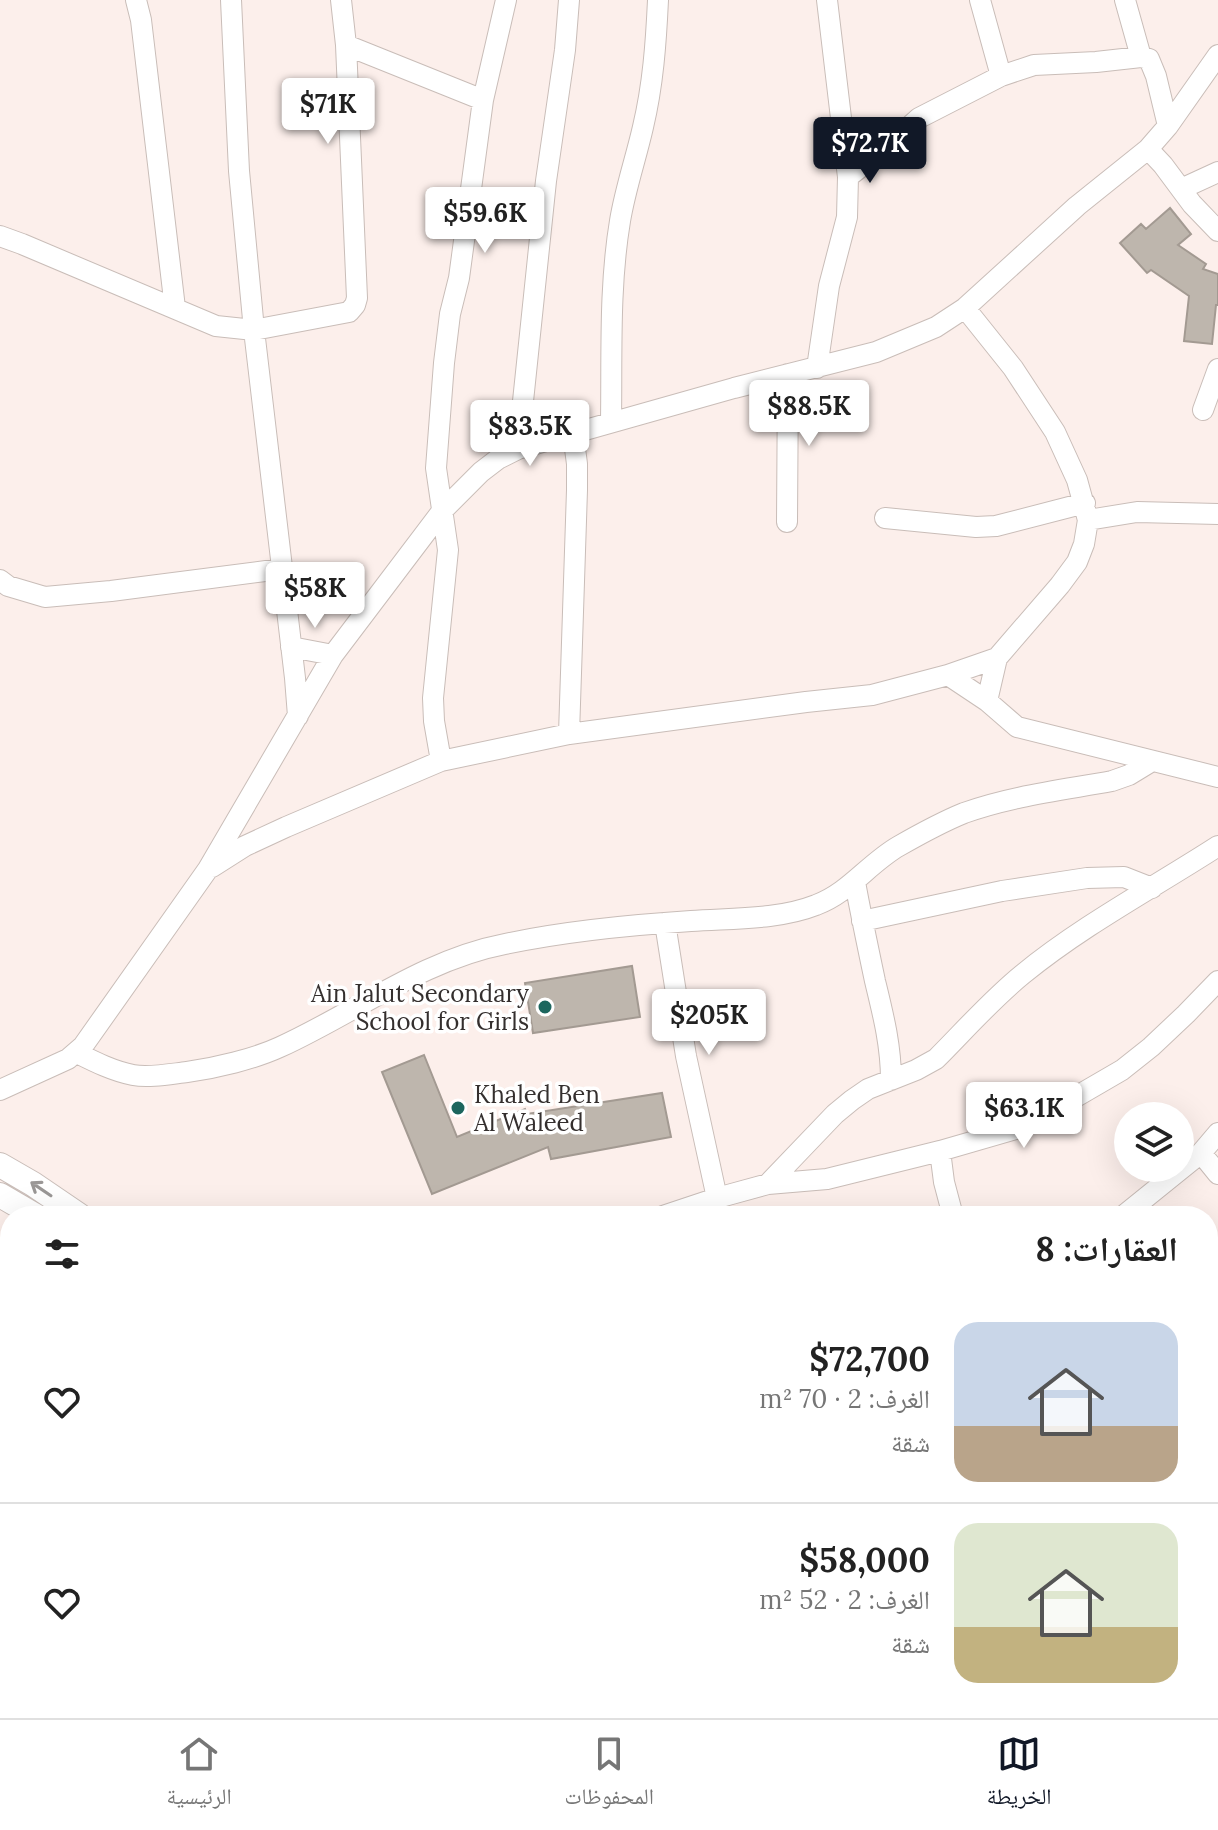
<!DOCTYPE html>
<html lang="ar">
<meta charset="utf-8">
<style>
:root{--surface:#fff;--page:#f2f2f2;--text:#222;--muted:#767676;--line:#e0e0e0;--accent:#111827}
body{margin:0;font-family:Lora,"Noto Naskh Arabic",serif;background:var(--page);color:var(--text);direction:rtl;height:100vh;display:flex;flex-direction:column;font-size:30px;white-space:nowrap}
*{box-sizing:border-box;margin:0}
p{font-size:26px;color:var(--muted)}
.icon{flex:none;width:44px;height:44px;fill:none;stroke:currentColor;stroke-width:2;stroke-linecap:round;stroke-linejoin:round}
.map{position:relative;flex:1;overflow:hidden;direction:ltr}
.panel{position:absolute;left:0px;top:1206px;width:1218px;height:512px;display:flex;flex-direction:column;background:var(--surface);border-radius:32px 32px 0 0;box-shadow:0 8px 32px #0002;direction:rtl}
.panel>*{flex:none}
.tools{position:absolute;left:1114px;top:1102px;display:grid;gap:16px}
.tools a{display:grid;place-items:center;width:80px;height:80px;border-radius:50%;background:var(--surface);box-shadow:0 8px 32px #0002;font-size:40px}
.price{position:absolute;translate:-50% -68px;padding:0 18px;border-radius:8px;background:#fff;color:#222;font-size:26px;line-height:52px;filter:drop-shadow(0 2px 4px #0008)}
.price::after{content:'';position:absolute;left:50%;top:48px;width:24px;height:18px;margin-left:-12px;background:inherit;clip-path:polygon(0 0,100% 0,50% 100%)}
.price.selected{background:var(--accent);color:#fff}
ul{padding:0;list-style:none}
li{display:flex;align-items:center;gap:24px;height:200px;padding:0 40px}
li+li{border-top:2px solid var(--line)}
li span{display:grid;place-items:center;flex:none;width:224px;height:160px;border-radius:24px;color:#555}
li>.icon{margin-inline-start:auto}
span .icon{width:96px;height:96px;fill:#fffc;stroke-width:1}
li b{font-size:34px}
h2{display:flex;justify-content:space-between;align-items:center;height:96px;padding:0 40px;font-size:34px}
.dock{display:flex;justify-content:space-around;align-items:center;height:112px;border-top:2px solid var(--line);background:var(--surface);font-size:22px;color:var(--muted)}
.dock a{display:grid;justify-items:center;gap:4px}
.dock .selected{color:var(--accent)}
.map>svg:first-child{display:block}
.building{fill:#beb6ad;stroke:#a39a92;stroke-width:2}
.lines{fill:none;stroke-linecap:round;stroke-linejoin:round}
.minor-casing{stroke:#c9bdb8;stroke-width:22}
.major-casing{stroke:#c9bdb8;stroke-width:26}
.minor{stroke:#fff;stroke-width:20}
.major{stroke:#fff;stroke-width:24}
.oneway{stroke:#9a9796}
.poi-dot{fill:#1c665e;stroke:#fff;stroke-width:3}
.labels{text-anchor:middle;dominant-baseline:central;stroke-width:7;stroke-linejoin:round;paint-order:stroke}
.poi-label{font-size:24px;fill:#342f2e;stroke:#fff;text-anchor:end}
</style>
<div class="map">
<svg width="1218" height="1718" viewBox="0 0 1218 1718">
<rect width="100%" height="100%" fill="#fcefeb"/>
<path class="building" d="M1170 208 1191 234 1178 245 1206 264 1203 269 1218 274V305H1216L1212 344 1184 341 1189 296 1151 270 1147 273 1120 243 1141 224 1146 229Z
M632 966 640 1017 533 1033 525 983Z
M424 1055 457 1137 525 1109 527 1114 662 1093 671 1137 551 1159 548 1147 432 1194 382 1072Z"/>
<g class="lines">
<g class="minor-casing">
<path id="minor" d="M136 0 141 20 175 308
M231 0 239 171 254 330 295 678 298 716
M980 0 1001 76
M1125 0 1141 57
M346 45 483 100
M1148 149 1163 165 1192 204 1218 231
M848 177 890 144 919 118 1001 76 1034 65 1096 62 1141 57 1149 59 1156 76 1168 126
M1181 189 1218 172
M0 236 22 244 216 326 254 330 349 312 355 305 357 298 346 45 341 0
M817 368 829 286 847 217 848 177 827 0
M1203 410 1218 369
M611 422C612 355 609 287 620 221 625 190 636 158 643 127 653 85 656 43 658 0
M518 449 546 181 565 50 569 0
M885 518 976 527 996 526 1085 503
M1088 520 1137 512 1218 514
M787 522 788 374
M0 580 8 586 45 597 111 591 281 569
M291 647 333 655
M948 675 987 701 1017 727 1218 777
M987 701 997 658
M569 734 577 490V464L573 433
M441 761 434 721 433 698 448 550 436 468 444 363 450 314 459 278 483 100 506 0
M212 867 245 846 286 827 441 761 569 734 806 702 872 695 948 675 997 658 1060 585 1077 562 1084 544 1088 520 1077 480 1055 432 1013 368 965 308
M855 882C861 915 868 948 875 981 883 1014 891 1045 891 1080
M862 921 1002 891 1087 878 1124 877 1152 888
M665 923 686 1056 717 1198
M77 1053C95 1062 113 1071 133 1075 149 1078 170 1074 187 1072 216 1068 254 1059 280 1047 355 1013 422 960 505 944 566 931 629 925 691 921 732 918 778 920 816 905 849 893 869 863 899 846 920 834 942 822 964 813 1011 796 1063 790 1112 781L1129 775 1152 761
M0 1090 68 1059 83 1046 208 869 333 655 442 511 481 472 498 459 518 449 734 388 876 352 936 327 965 308 1077 206 1148 149 1168 126 1218 55
M940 1151 944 1182 953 1216
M1201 1153 1218 1174
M768 1184 827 1179 940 1151 1016 1129 1048 1113 1122 1070 1151 1047 1186 1014 1218 981
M663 1216 717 1198 768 1184 835 1114 852 1100 868 1089 916 1070 936 1059C965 1030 992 999 1023 974 1083 925 1153 888 1218 846
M1123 1216 1201 1153 1218 1133
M1208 1331 1218 1344
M0 1362 10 1354
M1208 1452 1218 1448
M0 1490 10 1483
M0 1640 10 1635
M308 1708 312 1718
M707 1708 711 1718
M15 1718 35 1708
M523 1718 547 1708
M805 1718 830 1708"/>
</g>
<g class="major-casing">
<path id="major" d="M0 1165 33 1184 80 1216
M0 1195 36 1216
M1103 1708 1119 1718
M1159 1708 1176 1718"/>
</g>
<use href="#minor" class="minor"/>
<use href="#major" class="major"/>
</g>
<defs><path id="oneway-shaft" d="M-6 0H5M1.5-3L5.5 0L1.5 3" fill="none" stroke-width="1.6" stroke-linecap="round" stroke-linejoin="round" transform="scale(2)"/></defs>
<use class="oneway" href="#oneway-shaft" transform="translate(41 1189) rotate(-146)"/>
<g class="poi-dot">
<circle cx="545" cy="1007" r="8"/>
<circle cx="458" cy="1108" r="8"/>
</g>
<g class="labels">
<g class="poi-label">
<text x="529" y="993">Ain Jalut Secondary<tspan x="529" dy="28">School for Girls</tspan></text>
<text x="474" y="1094" text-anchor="start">Khaled Ben<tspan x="474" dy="28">Al Waleed</tspan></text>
</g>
</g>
</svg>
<div class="tools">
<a><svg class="icon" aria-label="layers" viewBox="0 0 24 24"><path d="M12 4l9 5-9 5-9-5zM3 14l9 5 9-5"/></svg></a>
</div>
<b class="price" style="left:328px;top:146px">$71K</b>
<b class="price selected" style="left:870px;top:185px">$72.7K</b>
<b class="price" style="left:485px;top:255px">$59.6K</b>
<b class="price" style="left:809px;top:448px">$88.5K</b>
<b class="price" style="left:530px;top:468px">$83.5K</b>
<b class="price" style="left:315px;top:630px">$58K</b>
<b class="price" style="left:709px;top:1057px">$205K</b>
<b class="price" style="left:1024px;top:1150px">$63.1K</b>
<section class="panel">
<h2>العقارات: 8<svg class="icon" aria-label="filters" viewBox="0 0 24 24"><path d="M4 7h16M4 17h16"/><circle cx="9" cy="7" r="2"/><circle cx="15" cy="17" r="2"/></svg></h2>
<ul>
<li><span style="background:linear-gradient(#c9d6e8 65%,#b9a48a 0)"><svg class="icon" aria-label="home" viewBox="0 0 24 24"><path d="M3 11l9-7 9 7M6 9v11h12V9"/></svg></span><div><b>$72,700</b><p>الغرف: 2 · 70 m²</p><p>شقة</p></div><svg class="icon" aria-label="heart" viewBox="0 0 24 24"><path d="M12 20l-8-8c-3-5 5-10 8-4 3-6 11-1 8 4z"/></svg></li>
<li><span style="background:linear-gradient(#dfe7d0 65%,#c2b280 0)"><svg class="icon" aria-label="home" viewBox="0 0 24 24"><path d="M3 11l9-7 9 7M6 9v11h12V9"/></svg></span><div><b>$58,000</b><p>الغرف: 2 · 52 m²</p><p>شقة</p></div><svg class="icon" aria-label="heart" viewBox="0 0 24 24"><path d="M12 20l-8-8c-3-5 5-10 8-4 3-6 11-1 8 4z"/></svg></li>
</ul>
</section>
</div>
<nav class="dock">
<a class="selected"><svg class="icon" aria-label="map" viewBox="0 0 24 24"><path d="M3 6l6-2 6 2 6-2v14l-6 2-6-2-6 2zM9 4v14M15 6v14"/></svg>الخريطة</a>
<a><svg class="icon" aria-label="saved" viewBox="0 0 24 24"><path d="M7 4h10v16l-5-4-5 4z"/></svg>المحفوظات</a>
<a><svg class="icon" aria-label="home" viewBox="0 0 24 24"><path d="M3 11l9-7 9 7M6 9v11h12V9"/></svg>الرئيسية</a>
</nav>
